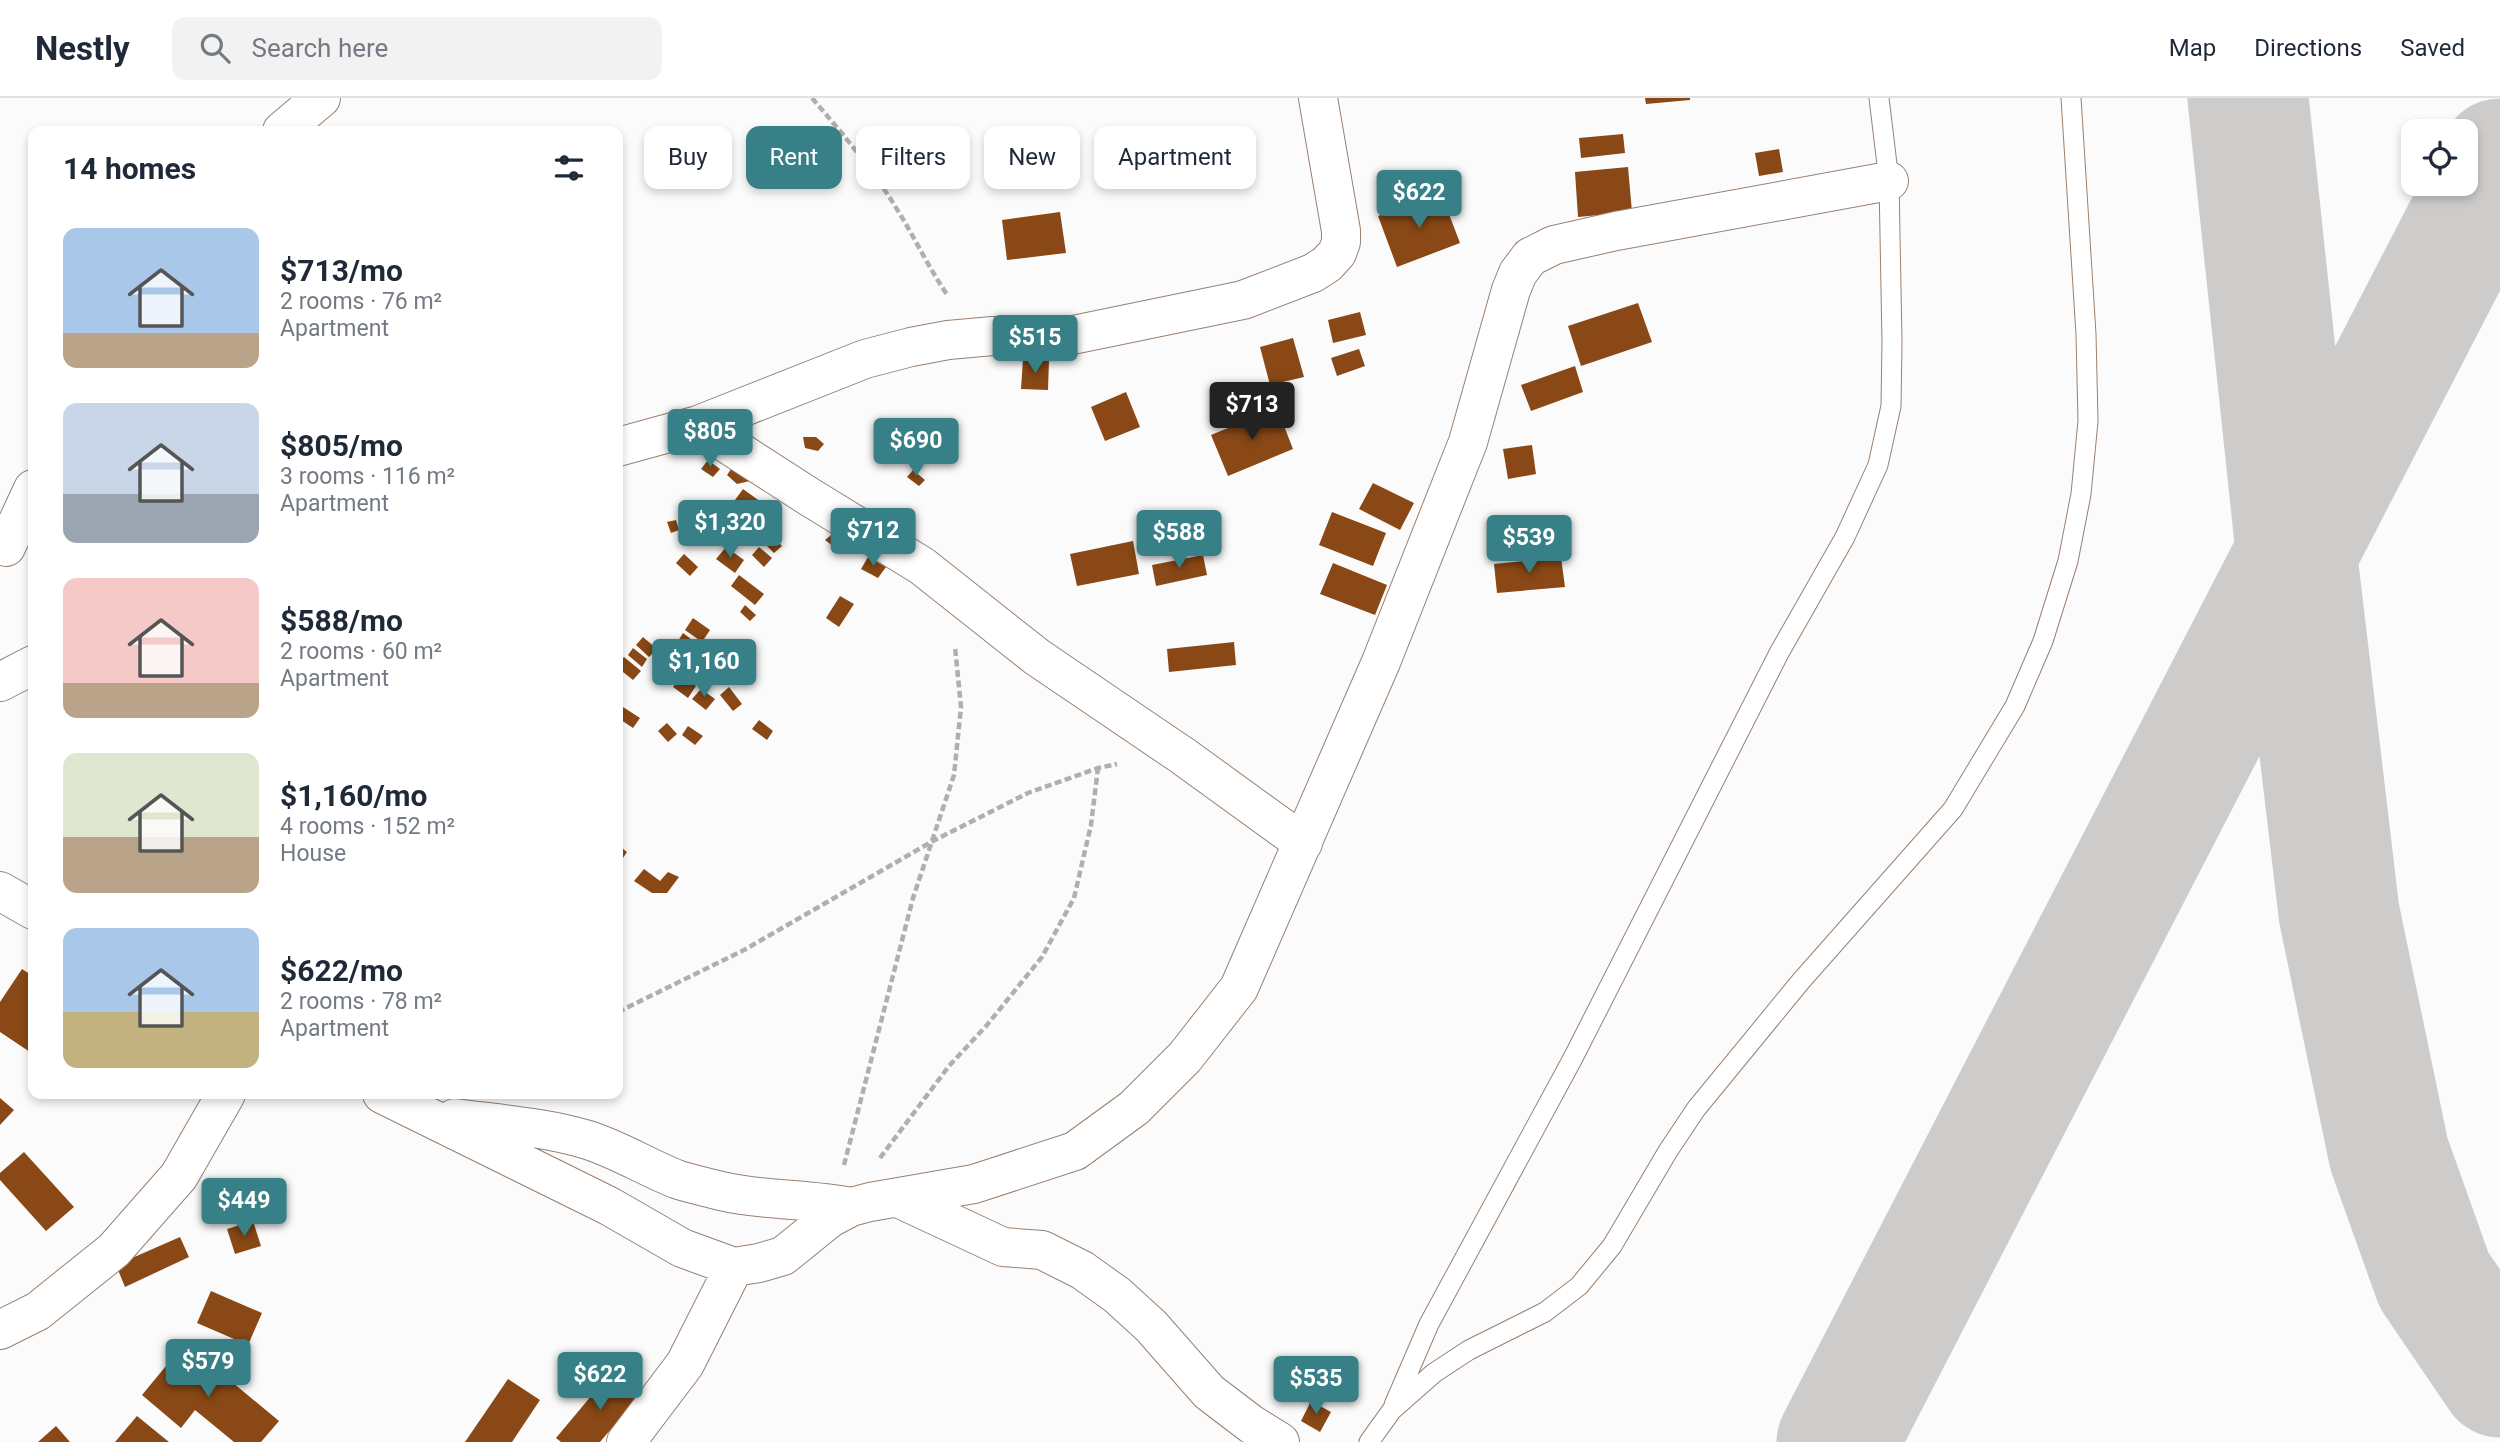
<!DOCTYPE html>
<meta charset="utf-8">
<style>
:root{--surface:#fff;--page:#f2f2f3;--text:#1f2937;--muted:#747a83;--line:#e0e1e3;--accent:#388087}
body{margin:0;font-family:Roboto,sans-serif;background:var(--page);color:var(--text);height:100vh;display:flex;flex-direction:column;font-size:26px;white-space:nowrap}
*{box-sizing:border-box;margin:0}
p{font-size:23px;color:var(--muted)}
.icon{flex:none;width:38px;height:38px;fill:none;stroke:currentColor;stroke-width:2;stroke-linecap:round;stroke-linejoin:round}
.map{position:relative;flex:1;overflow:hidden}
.sheet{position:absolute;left:28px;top:28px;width:595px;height:973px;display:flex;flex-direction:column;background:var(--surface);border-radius:14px;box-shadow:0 4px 10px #0003}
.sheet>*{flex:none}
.banner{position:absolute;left:644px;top:28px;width:665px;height:63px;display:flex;gap:14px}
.controls{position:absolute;left:2401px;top:21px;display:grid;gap:14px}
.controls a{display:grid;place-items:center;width:77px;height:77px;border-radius:14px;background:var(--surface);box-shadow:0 4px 10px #0003;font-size:35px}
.price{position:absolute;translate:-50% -60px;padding:0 16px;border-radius:7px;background:var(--accent);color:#fff;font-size:23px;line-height:46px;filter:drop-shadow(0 2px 4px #0008)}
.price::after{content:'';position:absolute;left:50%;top:42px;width:21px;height:16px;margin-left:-10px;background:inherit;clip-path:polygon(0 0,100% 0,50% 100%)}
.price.on{background:#222;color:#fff}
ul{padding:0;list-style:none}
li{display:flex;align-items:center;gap:21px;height:175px;padding:0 35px}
li span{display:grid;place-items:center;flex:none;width:196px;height:140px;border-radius:14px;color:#555}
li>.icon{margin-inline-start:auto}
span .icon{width:84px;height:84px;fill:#fffc;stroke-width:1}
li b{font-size:30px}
h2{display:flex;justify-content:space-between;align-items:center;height:84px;padding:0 35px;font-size:30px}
.tag{padding:0 24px;border-radius:14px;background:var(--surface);box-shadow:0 4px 10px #0003;font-size:24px;line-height:63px}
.tag.on{background:var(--accent);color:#fff}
header{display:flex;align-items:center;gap:42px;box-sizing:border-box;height:98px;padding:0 35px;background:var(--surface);border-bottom:2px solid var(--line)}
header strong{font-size:33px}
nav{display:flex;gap:38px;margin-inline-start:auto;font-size:24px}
.search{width:490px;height:63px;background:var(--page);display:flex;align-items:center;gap:18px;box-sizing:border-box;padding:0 24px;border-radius:14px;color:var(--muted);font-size:26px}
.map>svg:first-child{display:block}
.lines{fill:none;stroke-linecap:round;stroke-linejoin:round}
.taxiway{stroke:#ceccca;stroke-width:121}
.building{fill:#894815}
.service-casing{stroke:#9a806f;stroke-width:21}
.minor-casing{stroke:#9a806f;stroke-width:40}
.path{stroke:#b2aeab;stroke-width:4.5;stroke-dasharray:7 3.5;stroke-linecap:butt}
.service{stroke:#fff;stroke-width:19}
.minor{stroke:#fff;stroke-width:38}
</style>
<header>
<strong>Nestly</strong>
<div class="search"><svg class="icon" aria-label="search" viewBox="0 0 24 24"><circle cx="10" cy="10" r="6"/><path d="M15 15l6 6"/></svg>Search here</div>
<nav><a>Map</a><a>Directions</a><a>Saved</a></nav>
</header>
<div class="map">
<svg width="2500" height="1344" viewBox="0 0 2500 1344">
<rect width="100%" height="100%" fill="#fbfbfb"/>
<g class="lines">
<path class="taxiway" d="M2248 0 2296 452 2339 815 2389 1056 2434 1182 2500 1279
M1837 1344 2500 61"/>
</g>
<path class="building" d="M1645 0H1690V2L1646 6Z
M1623 36 1625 55 1581 60 1579 40Z
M1779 51 1783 74 1759 78 1755 55Z
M1628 69 1632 114 1578 119 1575 74Z
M1441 95 1460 145 1397 169 1378 118Z
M1060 114 1066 155 1007 162 1002 122Z
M1638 205 1652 244 1581 268 1568 228Z
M1360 214 1366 237 1333 245 1328 222Z
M1293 240 1304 279 1270 287 1260 249Z
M1359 251 1365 268 1337 278 1331 260Z
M1023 261 1049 263 1048 292 1021 291Z
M1575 268 1583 294 1531 313 1521 287Z
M1126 294 1140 329 1105 343 1091 309Z
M1277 310 1293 351 1228 378 1211 337Z
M803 339H816L824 346 818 353 805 350Z
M1532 347 1536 376 1508 381 1503 351Z
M708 362 720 371 713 379 701 371Z
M734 367 750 383 737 386 727 377Z
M913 372 925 382 919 388 907 379Z
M1373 385 1414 405 1400 432 1359 411Z
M743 391 761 404 752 415 735 402Z
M1332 414 1386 435 1373 468 1319 447Z
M676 422 679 432 671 435 667 424Z
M720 425 731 435 721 445 710 435Z
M835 434 848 444 841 454 825 442Z
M1487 436H1493L1495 454H1488Z
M772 437 782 448 774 455 764 445Z
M1133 443 1139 476 1077 488 1070 456Z
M726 449 744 462 735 475 716 461Z
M759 449 772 460 764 469 752 457Z
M684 456 698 469 690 478 676 465Z
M1203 457 1207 477 1156 488 1152 467Z
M868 459 886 469 878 480 861 471Z
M1561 459 1565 489 1497 495 1494 466Z
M1333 465 1387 487 1375 517 1320 496Z
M739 477 764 496 755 507 731 488Z
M840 498 854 506 839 529 826 520Z
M745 507 756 517 750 523 740 514Z
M693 520 710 532 702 544 685 532Z
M683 535 699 547 693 554 678 543Z
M643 539 657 551 649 559 636 547Z
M675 544 691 556 684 566 667 555Z
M1234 544 1236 567 1169 574 1167 551Z
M633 550 647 561 642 569 628 557Z
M699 554 716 565 709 573 693 562Z
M624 559 641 573 633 582 618 570V565Z
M690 564 708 578 700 587 683 574Z
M682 577 696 588 688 600 673 589Z
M729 589 742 606 733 613 720 597Z
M701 591 715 601 706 612 692 601Z
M623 609 640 620 633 630 618 620Z
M759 622 773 633 767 642 752 631Z
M667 625 677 636 668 644 658 633Z
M688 628 703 638 695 647 682 637Z
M618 747 627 754 621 763 618 761Z
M644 771 660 783 668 774 679 779 667 795H652L634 783Z
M22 871 33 878V956L0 934V904Z
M0 1000 14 1012 0 1027Z
M24 1054 74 1109 46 1133 0 1082V1075Z
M253 1123 261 1148 235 1156 227 1131Z
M180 1139 189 1159 125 1189 116 1167Z
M211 1193 262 1215 248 1247 197 1225Z
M185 1245 279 1323 261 1344H234L195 1312 181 1330 142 1297Z
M612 1273 640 1297 600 1344H561L556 1340Z
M508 1281 540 1302 512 1344H465Z
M1311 1303 1331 1314 1320 1334 1301 1323Z
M137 1318 169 1344H115Z
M56 1328 70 1344H38Z"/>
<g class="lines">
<g class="service-casing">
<path id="service" d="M1394 1307 1429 1226 1573 960 1779 555 1845 439 1878 367 1891 308 1892 244 1889 83 1879 0
M1369 1344 1392 1312 1434 1275 1469 1252 1545 1214 1579 1188 1612 1148 1668 1053 1696 1011 1801 883 1953 711 2015 608 2043 543 2068 463 2081 396 2088 323 2086 236 2071 0"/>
</g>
<g class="minor-casing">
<path id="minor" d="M282 33 321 0
M698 327 808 398 922 468 1037 559 1183 658 1303 745
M618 349 698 327 865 261 911 249 948 242 993 238 1063 239 1243 202 1313 175 1327 166 1337 155 1341 144V133L1318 0
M6 449 33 391
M0 584 33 567
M0 793 33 812
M382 996 609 1108 682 1150 734 1169 759 1165 783 1158 830 1120 851 1109 870 1104 974 1086 1075 1053 1134 1010 1185 959 1239 890 1381 564 1468 344 1511 192 1518 175 1530 159 1554 147 1616 133 1889 83
M455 1020C499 1026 545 1029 588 1042 619 1052 646 1069 676 1081 688 1085 701 1088 713 1091 757 1103 805 1100 851 1109
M898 1100 1003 1149 1042 1152 1082 1172 1117 1197 1151 1228 1209 1294 1251 1326 1280 1344
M0 1232 38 1213 114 1152 179 1078 226 996
M626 1344 685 1266 734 1169"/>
</g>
<path class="path" d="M812 0C842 35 871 69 895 108 914 138 928 169 948 198
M618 914 744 852 933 743 1028 695 1098 670 1117 666
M880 1060 949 968 987 927 1042 859 1074 800 1091 727 1098 670
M844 1067 913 800 954 677 961 609 955 549"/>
<use href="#service" class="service"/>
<use href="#minor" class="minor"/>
</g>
</svg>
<div class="controls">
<a><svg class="icon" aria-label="locate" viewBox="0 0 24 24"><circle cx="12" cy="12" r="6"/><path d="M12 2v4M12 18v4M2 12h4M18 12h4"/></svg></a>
</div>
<b class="price" style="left:1419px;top:132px">$622</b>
<b class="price" style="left:1035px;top:277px">$515</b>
<b class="price on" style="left:1252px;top:344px">$713</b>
<b class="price" style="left:710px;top:371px">$805</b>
<b class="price" style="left:916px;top:380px">$690</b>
<b class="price" style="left:730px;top:462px">$1,320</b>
<b class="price" style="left:873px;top:470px">$712</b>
<b class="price" style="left:1179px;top:472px">$588</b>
<b class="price" style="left:1529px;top:477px">$539</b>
<b class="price" style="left:704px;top:601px">$1,160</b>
<b class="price" style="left:244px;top:1140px">$449</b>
<b class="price" style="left:208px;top:1301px">$579</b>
<b class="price" style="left:600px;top:1314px">$622</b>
<b class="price" style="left:1316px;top:1318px">$535</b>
<div class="banner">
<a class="tag">Buy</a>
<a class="tag on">Rent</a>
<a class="tag">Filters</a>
<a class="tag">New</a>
<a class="tag">Apartment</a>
</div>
<section class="sheet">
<h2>14 homes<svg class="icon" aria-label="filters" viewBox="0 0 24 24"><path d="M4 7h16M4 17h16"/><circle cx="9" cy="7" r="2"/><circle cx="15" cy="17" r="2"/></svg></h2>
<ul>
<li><span style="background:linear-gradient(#a9c7e8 75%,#b9a48a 0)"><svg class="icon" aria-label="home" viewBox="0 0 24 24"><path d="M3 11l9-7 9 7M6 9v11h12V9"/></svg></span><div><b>$713/mo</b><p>2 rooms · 76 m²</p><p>Apartment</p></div></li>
<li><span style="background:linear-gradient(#c9d6e8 65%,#9aa5b1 0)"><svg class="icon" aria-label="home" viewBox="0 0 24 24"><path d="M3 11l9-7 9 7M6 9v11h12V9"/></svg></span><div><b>$805/mo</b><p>3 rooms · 116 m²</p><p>Apartment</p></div></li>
<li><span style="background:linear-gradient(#f6c9c9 75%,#b9a48a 0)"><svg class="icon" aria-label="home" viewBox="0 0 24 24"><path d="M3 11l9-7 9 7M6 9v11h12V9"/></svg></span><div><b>$588/mo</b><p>2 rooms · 60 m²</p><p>Apartment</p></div></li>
<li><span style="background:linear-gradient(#dfe7d0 60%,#b9a48a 0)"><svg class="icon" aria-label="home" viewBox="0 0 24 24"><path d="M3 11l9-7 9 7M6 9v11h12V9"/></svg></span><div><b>$1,160/mo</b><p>4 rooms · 152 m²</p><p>House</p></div></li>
<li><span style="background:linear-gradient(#a9c7e8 60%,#c2b280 0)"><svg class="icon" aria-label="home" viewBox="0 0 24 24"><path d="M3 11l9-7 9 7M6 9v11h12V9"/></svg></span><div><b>$622/mo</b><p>2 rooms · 78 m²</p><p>Apartment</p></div></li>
</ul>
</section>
</div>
